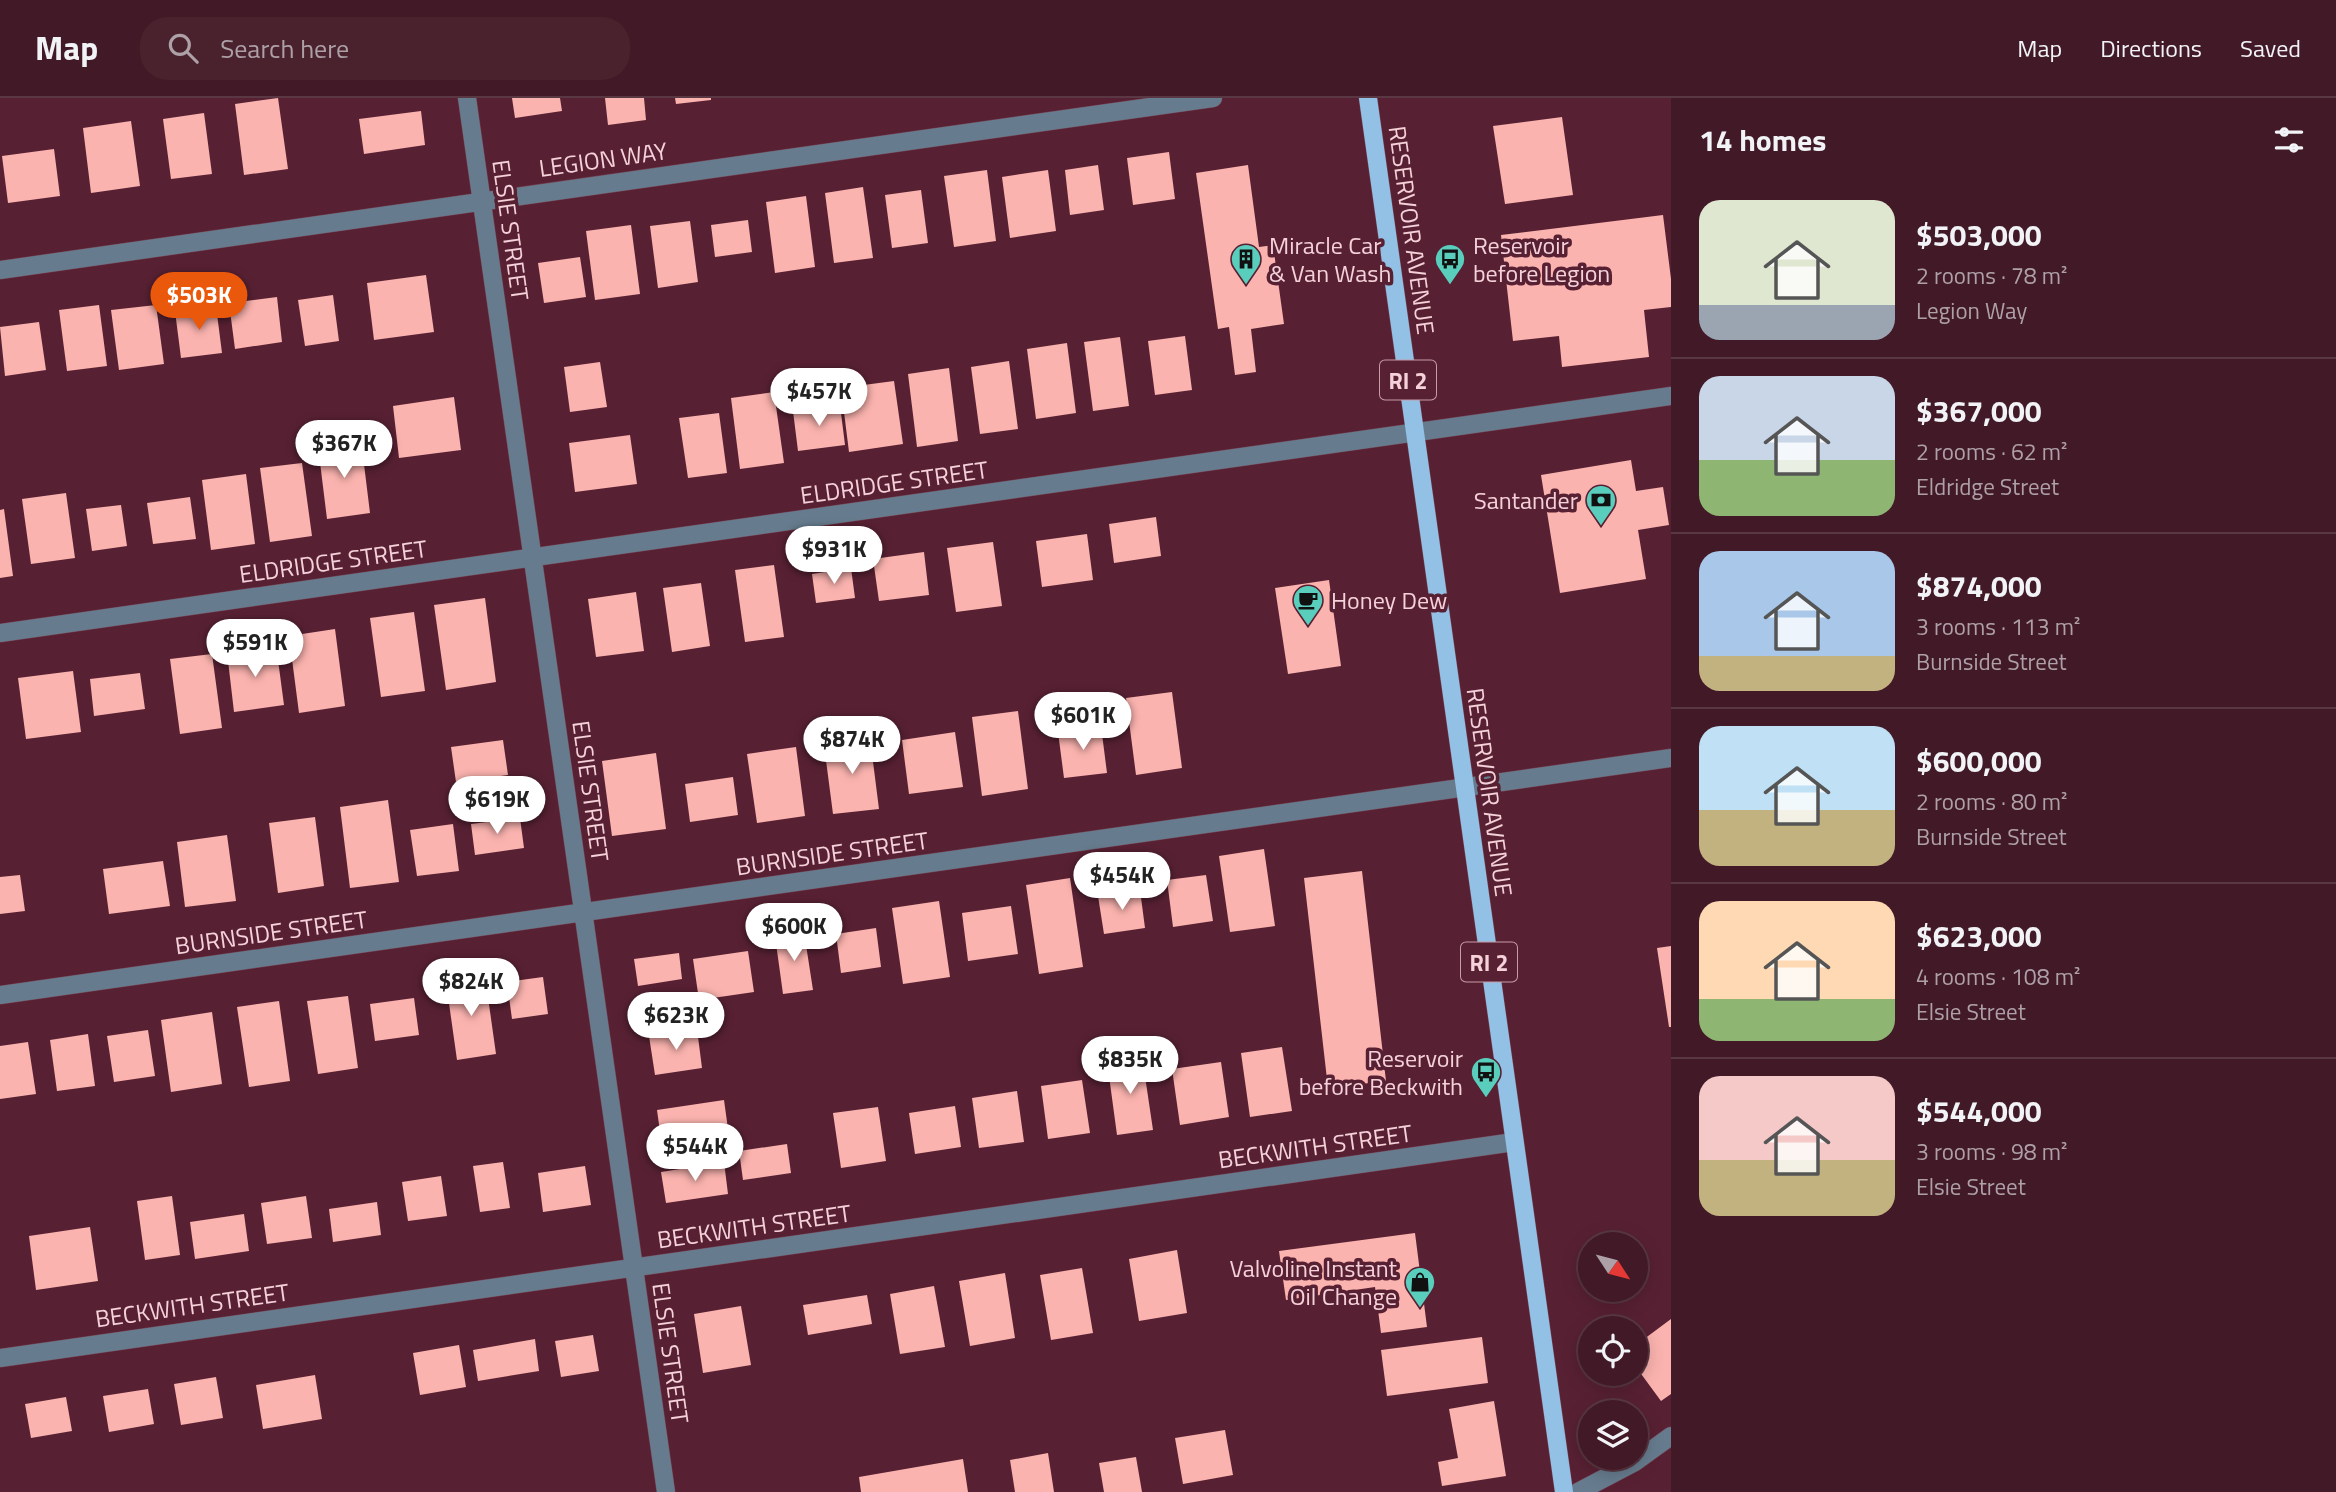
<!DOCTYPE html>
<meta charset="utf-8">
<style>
:root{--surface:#421926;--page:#49222e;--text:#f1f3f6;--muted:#aea0a7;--line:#5a3843;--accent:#ea580c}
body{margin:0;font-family:"Titillium Web",sans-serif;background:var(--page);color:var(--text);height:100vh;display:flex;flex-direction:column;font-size:26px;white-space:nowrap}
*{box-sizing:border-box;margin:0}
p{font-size:23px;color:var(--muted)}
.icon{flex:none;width:38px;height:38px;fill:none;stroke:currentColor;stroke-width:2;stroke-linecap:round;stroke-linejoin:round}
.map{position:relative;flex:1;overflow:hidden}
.side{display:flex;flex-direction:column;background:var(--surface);width:665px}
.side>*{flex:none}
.needle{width:46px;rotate:126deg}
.tools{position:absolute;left:1578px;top:1134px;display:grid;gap:14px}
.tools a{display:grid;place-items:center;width:70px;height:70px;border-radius:50%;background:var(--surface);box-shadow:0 4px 18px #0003,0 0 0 2px var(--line);font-size:35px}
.price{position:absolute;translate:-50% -60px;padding:0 16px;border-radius:24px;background:#fff;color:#222;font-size:23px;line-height:46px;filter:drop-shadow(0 2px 4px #0008)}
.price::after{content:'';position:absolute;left:50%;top:42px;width:21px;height:16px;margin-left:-10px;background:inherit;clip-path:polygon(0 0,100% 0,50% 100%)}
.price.selected{background:var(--accent);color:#fff}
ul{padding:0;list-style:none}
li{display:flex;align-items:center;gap:21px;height:175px;padding:0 28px}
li+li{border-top:2px solid var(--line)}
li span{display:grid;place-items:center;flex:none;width:196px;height:140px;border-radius:21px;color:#555}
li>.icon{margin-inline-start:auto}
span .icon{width:84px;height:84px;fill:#fffc;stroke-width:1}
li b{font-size:30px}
h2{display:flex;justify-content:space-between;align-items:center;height:84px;padding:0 28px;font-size:30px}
header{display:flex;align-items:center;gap:42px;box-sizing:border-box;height:98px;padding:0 35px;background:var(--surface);border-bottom:2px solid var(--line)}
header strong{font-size:33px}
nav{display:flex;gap:38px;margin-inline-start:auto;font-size:24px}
.search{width:490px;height:63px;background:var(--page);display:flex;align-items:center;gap:18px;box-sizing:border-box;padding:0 24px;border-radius:28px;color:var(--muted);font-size:26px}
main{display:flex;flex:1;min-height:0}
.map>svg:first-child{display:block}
.building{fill:#fbb3af}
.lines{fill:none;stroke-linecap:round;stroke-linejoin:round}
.minor-casing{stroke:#744151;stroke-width:19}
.major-casing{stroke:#744151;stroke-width:19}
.minor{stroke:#667c8e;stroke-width:18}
.major{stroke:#93c1e5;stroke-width:18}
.labels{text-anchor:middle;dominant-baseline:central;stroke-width:7;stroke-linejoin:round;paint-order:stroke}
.shield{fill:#582133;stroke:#c69ca7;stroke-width:2}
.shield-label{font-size:23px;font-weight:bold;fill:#f5d1d9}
.street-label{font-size:24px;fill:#f5d1d9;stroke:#582133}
.poi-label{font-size:24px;fill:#f5d1d9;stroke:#582133;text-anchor:start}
</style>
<header>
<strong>Map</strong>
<div class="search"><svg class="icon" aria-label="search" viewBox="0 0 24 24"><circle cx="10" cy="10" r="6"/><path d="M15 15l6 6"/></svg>Search here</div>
<nav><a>Map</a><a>Directions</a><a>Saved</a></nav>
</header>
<main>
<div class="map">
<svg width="1671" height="1394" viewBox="0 0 1671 1394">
<rect width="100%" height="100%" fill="#582133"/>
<path class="building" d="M278 0 288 71 244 77 235 6Z
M512 0H560L562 13 515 20Z
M605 0H644L646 22 608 27Z
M675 0H711V2L676 6Z
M421 13 425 47 364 56 359 21Z
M204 15 212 76 171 81 163 21Z
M1562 19 1573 97 1505 106 1493 28Z
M131 23 140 88 91 95 83 30Z
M54 51 60 98 8 105 2 58Z
M1169 54 1175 101 1133 107 1127 60Z
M1098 67 1104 112 1070 117 1065 72Z
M1248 67 1259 149 1273 147 1284 226 1251 231 1256 274 1235 277 1229 229 1218 231 1196 75Z
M987 72 996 143 954 149 944 78Z
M1048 72 1056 133 1010 140 1002 79Z
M863 89 873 160 834 165 825 95Z
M921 92 928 145 892 150 885 97Z
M806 98 815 169 775 175 766 104Z
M1663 117 1671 181V209L1644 212 1649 259 1562 269 1559 238 1513 243 1501 137Z
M748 122 752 154 715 159 711 127Z
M690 123 698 184 658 190 650 128Z
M631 127 640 196 595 202 586 133Z
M580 159 586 199 544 205 538 165Z
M426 177 434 234 374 242 367 185Z
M333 197 339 243 305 248 298 202Z
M277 199 282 244 235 251 229 205Z
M99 207 107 268 67 273 59 212Z
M156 207 164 266 119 272 111 212Z
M216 208 222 255 181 260 175 213Z
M39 224 46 272 5 278 0 229Z
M1185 238 1192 292 1155 297 1148 243Z
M1120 239 1129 308 1093 313 1084 244Z
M1067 245 1076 315 1036 321 1027 251Z
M1009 263 1018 331 980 336 971 269Z
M600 264 607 309 570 314 564 269Z
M949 270 958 343 917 349 908 276Z
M894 283 903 346 849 354 841 290Z
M774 294 784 365 740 371 731 300Z
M454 299 461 352 399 360 393 308Z
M840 307 845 347 798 353 793 313Z
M719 315 727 375 688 380 679 320Z
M630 337 637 386 575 394 569 345Z
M361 342 370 415 327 421 318 348Z
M1631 362 1636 393 1663 389 1669 427 1638 432 1646 481 1560 495 1541 377Z
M302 365 312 438 270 444 260 370Z
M246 376 255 446 211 452 202 382Z
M66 395 75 460 31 466 22 401Z
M190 399 196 441 153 446 147 405Z
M121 407 127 448 92 453 86 411Z
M4 411 13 478 0 480V412Z
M1156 419 1161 458 1114 465 1109 426Z
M1087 436 1093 482 1042 489 1036 443Z
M993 444 1002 508 956 514 947 450Z
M924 454 929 497 879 503 873 461Z
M774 467 784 539 745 544 735 472Z
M851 470 855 500 816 505 812 476Z
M1329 482 1341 568 1288 576 1275 490Z
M701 485 710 548 672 554 663 490Z
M636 494 644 553 596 559 588 501Z
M485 500 496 584 446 592 434 507Z
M414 514 425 593 381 599 370 520Z
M335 531 345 608 299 615 289 538Z
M276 547 284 607 234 614 227 554Z
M212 556 222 630 180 636 170 561Z
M73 573 81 634 26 641 18 580Z
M140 575 145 611 94 618 90 581Z
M1172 594 1182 670 1136 677 1126 600Z
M1018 613 1028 691 982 698 972 619Z
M1101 628 1107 675 1064 680 1058 634Z
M955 634 963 689 909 696 902 642Z
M870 640 879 711 833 716 824 647Z
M503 642 508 677 456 684 451 649Z
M796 649 805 718 757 725 747 656Z
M656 655 666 731 612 738 602 663Z
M733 679 738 717 690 724 685 686Z
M388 702 399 784 350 790 340 709Z
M315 719 324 788 278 795 269 725Z
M520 720 524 750 475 757 471 726Z
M453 726 459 773 417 778 410 732Z
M227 737 236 803 185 809 177 744Z
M1264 751 1275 828 1230 834 1219 758Z
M163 763 170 808 109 816 103 771Z
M1362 773 1386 983 1328 990 1304 780Z
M20 777 25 813 0 816V779Z
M1206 777 1213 823 1173 829 1167 782Z
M1070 780 1083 869 1039 876 1026 787Z
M1140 792 1145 830 1104 836 1098 798Z
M939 803 950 879 903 886 892 810Z
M1011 808 1018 856 968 863 962 815Z
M876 830 881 869 841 875 836 836Z
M804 834 813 892 783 896 775 838Z
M1671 848V929H1669L1657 850Z
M748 853 754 894 699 902 693 861Z
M679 855 682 881 638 888 634 861Z
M485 878 496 956 457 962 446 884Z
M543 879 548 916 512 921 507 884Z
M348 898 358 970 318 976 307 903Z
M414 900 419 937 375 943 370 906Z
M279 903 290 983 249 989 237 909Z
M212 914 222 986 171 994 161 922Z
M697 931 702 970 655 977 649 938Z
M148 932 155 978 114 984 107 938Z
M88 936 95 988 57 993 50 942Z
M28 944 36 996 0 1001V948Z
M1282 949 1292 1013 1250 1019 1241 955Z
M1142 958 1153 1032 1117 1037 1107 963Z
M1221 964 1229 1019 1180 1027 1172 971Z
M1082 982 1090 1035 1048 1041 1041 988Z
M1017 993 1024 1044 979 1050 972 1000Z
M724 1002 728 1031 661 1041 657 1012Z
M955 1008 961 1049 915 1056 909 1015Z
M878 1009 886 1063 841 1070 833 1015Z
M787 1046 791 1075 743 1082 739 1053Z
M503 1064 510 1110 480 1114 473 1068Z
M724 1064 728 1096 666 1105 661 1074Z
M585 1068 591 1107 543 1114 538 1075Z
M441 1078 447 1118 408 1123 402 1084Z
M172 1098 180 1157 145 1162 137 1103Z
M306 1098 312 1140 267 1146 261 1105Z
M377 1104 381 1137 333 1144 329 1111Z
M244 1116 249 1153 195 1161 190 1124Z
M90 1129 98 1183 36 1192 29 1138Z
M1415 1135 1427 1229 1381 1235 1375 1189 1286 1202 1279 1153Z
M1177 1152 1187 1215 1139 1223 1129 1161Z
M1082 1170 1093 1235 1051 1242 1040 1177Z
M1005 1175 1015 1240 970 1248 959 1183Z
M934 1188 945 1249 900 1256 890 1196Z
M867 1197 872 1226 808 1237 803 1207Z
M741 1208 751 1267 703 1275 694 1216Z
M1671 1221V1296L1661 1303 1636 1269V1247Z
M593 1237 599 1273 561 1279 555 1243Z
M1482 1239 1488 1285 1387 1298 1381 1252Z
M535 1241 539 1273 478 1283 473 1252Z
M459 1247 466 1289 420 1297 413 1255Z
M315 1277 322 1321 263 1331 256 1287Z
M216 1279 223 1320 181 1327 174 1286Z
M148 1291 154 1326 109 1334 103 1298Z
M66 1299 72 1333 31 1340 25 1306Z
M1494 1303 1506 1378 1442 1388 1438 1364 1458 1360 1449 1311Z
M1225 1332 1233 1377 1183 1386 1175 1340Z
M1048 1355 1054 1394H1015L1010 1362Z
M1136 1359 1142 1394H1104L1099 1365Z
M963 1361 968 1394H861L859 1379Z"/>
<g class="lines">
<g class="minor-casing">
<path id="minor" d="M467 0 666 1394
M0 172 1213 0
M0 535 1671 298
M0 897 1671 660
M0 1260 1514 1044
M1578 1394 1635 1364 1671 1338"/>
</g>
<g class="major-casing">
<path id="major" d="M1368 0 1564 1394"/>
</g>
<use href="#minor" class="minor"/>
<use href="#major" class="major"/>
</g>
<defs>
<g id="building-pin" transform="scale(1.575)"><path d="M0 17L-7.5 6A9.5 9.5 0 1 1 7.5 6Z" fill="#5acebd" stroke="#582133"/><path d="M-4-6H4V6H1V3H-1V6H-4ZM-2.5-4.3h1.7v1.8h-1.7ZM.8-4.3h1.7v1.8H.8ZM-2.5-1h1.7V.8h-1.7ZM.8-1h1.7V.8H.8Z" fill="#111"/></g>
<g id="bus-pin" transform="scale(1.575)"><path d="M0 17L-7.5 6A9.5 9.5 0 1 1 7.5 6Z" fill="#5acebd" stroke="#582133"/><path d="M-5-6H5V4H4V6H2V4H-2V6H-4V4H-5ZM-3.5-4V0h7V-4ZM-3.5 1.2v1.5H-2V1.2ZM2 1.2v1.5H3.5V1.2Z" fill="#111"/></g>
<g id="bank-pin" transform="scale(1.575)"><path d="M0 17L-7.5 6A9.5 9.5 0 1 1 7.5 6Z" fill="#5acebd" stroke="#582133"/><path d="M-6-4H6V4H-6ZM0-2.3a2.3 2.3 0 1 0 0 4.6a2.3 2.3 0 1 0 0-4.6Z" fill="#111"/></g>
<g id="cafe-pin" transform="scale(1.575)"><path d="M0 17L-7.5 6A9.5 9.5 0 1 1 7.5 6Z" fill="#5acebd" stroke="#582133"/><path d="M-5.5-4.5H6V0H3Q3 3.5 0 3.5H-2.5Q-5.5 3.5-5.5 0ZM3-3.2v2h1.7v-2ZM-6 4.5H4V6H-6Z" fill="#111"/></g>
<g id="shop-pin" transform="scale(1.575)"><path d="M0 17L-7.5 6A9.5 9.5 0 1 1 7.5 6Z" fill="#5acebd" stroke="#582133"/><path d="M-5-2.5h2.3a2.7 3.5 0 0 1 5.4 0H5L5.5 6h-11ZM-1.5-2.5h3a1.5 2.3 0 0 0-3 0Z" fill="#111"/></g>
</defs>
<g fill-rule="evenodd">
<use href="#building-pin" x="1246" y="161"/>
<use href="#bus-pin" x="1450" y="161"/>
<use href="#bank-pin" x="1601" y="402"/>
<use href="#cafe-pin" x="1308" y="502"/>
<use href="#bus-pin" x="1486" y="974"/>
<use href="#shop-pin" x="1420" y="1184"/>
</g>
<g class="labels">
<g class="shield">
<rect x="1380" y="262.5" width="56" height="39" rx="5"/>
<rect x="1461" y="844.5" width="56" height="39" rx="5"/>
</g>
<g class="shield-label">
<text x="1408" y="282">RI 2</text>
<text x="1489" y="864">RI 2</text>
</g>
<g class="street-label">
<text transform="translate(603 61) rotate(-8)">LEGION WAY</text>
<text transform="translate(511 132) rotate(82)">ELSIE STREET</text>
<text transform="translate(1412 132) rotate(82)">RESERVOIR AVENUE</text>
<text transform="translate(894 384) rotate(-8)">ELDRIDGE STREET</text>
<text transform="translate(333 463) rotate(-8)">ELDRIDGE STREET</text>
<text transform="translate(591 693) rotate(82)">ELSIE STREET</text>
<text transform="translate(1490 694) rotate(82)">RESERVOIR AVENUE</text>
<text transform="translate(832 755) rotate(-8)">BURNSIDE STREET</text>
<text transform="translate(271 834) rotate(-8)">BURNSIDE STREET</text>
<text transform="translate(1315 1048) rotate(-8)">BECKWITH STREET</text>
<text transform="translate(754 1128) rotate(-8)">BECKWITH STREET</text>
<text transform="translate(192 1207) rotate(-8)">BECKWITH STREET</text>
<text transform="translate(671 1255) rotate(82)">ELSIE STREET</text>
</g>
<g class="poi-label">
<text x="1269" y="147">Miracle Car<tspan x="1269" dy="28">&amp; Van Wash</tspan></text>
<text x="1473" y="147">Reservoir<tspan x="1473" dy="28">before Legion</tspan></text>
<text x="1578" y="402" text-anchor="end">Santander</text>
<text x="1331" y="502">Honey Dew</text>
<text x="1463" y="960" text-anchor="end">Reservoir<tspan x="1463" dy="28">before Beckwith</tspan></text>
<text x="1397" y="1170" text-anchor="end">Valvoline Instant<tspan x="1397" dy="28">Oil Change</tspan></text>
</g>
</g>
</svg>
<div class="tools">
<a><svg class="needle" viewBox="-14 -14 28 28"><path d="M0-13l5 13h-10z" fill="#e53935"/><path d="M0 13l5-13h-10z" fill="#aea0a7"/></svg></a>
<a><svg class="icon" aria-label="locate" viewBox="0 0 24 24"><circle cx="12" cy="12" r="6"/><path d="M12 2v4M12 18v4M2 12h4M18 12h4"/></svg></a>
<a><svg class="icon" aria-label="layers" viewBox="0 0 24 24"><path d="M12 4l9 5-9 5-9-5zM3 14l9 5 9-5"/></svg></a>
</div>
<b class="price selected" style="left:199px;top:234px">$503K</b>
<b class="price" style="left:819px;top:330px">$457K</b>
<b class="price" style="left:344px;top:382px">$367K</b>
<b class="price" style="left:834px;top:488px">$931K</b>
<b class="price" style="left:255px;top:581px">$591K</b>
<b class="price" style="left:1083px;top:654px">$601K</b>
<b class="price" style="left:852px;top:678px">$874K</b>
<b class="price" style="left:497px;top:738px">$619K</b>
<b class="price" style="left:1122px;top:814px">$454K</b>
<b class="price" style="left:794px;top:865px">$600K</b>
<b class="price" style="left:471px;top:920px">$824K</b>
<b class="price" style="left:676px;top:954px">$623K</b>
<b class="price" style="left:1130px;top:998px">$835K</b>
<b class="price" style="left:695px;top:1085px">$544K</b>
</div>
<section class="side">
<h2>14 homes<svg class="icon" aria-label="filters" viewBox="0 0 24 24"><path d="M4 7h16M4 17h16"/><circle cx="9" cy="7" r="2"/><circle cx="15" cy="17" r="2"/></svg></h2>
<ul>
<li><span style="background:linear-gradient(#dfe7d0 75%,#9aa5b1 0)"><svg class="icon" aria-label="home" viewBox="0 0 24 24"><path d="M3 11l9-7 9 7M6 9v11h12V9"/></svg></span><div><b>$503,000</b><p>2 rooms · 78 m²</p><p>Legion Way</p></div></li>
<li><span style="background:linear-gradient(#c9d6e8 60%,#8fb573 0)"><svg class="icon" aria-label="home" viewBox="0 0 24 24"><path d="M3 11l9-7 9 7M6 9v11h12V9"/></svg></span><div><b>$367,000</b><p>2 rooms · 62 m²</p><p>Eldridge Street</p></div></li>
<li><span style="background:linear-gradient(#a9c7e8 75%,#c2b280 0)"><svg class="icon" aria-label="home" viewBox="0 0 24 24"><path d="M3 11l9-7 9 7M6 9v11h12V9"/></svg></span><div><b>$874,000</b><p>3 rooms · 113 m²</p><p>Burnside Street</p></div></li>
<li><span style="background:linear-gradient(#bfe0f5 60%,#c2b280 0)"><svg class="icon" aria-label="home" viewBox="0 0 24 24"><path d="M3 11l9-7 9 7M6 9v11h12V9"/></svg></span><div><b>$600,000</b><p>2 rooms · 80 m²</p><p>Burnside Street</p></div></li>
<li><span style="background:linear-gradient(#ffd9b3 70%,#8fb573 0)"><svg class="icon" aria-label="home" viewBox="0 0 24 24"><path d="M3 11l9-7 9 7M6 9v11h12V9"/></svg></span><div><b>$623,000</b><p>4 rooms · 108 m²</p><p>Elsie Street</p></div></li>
<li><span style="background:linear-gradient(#f6c9c9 60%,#c2b280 0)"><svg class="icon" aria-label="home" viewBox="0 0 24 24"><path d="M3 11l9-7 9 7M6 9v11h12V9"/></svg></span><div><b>$544,000</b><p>3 rooms · 98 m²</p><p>Elsie Street</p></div></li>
</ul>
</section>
</main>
